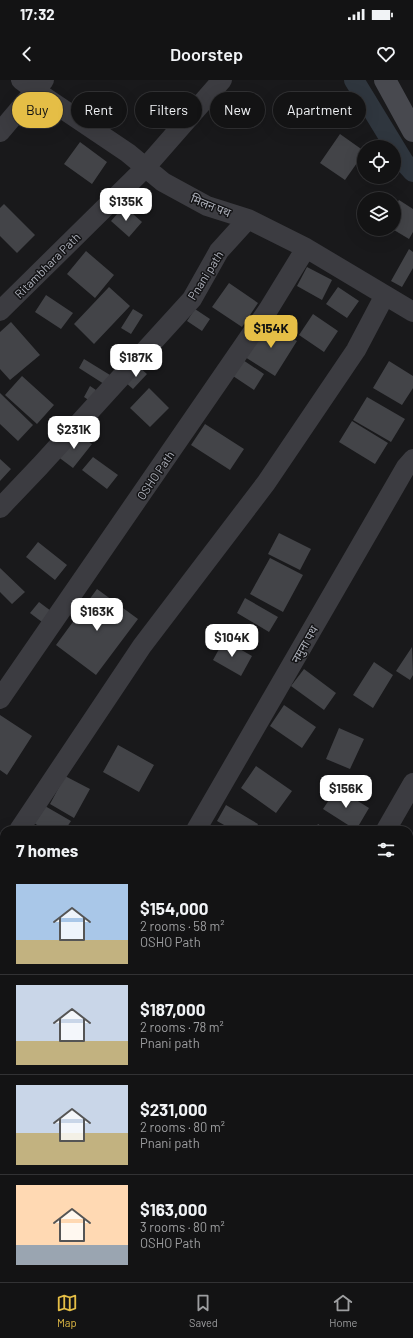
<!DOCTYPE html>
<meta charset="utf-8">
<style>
:root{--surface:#131314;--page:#202022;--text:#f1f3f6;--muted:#9d9ea0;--line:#323234;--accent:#e5be46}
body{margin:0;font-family:Barlow,"Noto Sans Devanagari",sans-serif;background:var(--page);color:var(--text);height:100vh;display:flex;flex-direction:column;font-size:15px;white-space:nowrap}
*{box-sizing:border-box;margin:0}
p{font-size:13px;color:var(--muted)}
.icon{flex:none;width:22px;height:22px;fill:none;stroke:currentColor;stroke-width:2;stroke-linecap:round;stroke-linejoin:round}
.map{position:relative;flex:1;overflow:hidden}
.panel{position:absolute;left:0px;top:746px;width:413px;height:456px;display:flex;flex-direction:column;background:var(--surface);border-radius:12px 12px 0 0;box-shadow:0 4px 16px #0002,0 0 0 1px var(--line)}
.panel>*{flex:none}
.hud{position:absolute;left:12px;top:12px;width:389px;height:36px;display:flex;gap:8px}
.tools{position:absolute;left:357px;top:60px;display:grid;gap:8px}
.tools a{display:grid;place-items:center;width:44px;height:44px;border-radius:50%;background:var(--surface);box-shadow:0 4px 16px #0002,0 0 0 1px var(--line);font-size:20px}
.price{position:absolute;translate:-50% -34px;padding:0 9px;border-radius:8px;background:#fff;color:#222;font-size:13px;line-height:26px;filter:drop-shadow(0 1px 2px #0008)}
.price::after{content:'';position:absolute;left:50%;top:24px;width:12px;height:9px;margin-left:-6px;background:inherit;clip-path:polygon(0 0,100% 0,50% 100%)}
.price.selected{background:var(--accent);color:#111}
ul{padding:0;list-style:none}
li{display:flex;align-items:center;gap:12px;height:100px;padding:0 16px}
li+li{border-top:1px solid var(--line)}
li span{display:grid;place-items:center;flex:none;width:112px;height:80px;border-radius:0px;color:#555}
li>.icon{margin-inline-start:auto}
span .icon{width:48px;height:48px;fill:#fffc;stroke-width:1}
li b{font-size:17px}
h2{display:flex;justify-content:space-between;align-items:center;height:48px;padding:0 16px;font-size:17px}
.tag{padding:0 14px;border-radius:18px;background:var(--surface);box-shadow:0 4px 16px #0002,0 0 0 1px var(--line);font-size:14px;line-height:36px}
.tag.selected{background:var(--accent);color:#111}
.status{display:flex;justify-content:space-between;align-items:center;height:28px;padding:0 20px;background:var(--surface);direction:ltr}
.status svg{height:11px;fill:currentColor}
header{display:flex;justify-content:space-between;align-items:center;height:52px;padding:0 16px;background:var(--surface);font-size:18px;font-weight:600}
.menu{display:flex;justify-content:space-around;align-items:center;height:56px;border-top:1px solid var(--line);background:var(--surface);font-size:11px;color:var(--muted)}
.menu a{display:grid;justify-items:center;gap:2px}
.menu .selected{color:var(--accent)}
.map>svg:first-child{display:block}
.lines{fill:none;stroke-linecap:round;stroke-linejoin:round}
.canal{stroke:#2f363e;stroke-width:20}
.building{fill:#434448}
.street{stroke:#3c3c41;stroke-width:20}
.secondary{stroke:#48494f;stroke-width:22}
.labels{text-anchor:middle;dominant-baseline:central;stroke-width:3;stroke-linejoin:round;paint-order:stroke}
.street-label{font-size:12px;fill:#acafb9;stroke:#141416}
</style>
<div class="status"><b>17:32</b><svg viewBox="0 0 49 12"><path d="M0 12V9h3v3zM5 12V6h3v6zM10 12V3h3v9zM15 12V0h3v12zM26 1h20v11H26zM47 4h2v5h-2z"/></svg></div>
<header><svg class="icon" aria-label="back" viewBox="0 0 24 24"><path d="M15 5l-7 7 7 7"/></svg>Doorstep<svg class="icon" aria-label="heart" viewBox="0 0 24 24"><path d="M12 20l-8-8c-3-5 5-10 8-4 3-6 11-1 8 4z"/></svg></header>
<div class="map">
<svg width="413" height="1202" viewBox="0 0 413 1202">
<rect width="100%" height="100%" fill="#19191b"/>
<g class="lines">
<path class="canal" d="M354 0 404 82 413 92"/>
</g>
<path class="building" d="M340 54 364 71V73L345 100 320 83Z
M80 62 107 82 92 104 64 84Z
M399 120 413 129V152L409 159 394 150V127Z
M4 124 35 155 17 173 0 156V128Z
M124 126 142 142 129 157 111 141Z
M409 169 413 172V188L402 207 391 201Z
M86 171 114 195 95 218 67 194Z
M307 187 332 200 322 220 297 206Z
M229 203 258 223 242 247 212 227Z
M109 207 130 226 94 264 74 244Z
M338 207 359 221 347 238 326 224Z
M46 215 73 233 61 249 35 232Z
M133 229 143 235 131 254 121 248Z
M195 229 210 239 202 251 187 241Z
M313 234 338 251 324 272 299 255Z
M11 242 40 275 10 300 0 289V252Z
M266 242 297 261 275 296 245 277Z
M156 271 161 274 159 278 154 275Z
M240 278 264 294 254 310 230 294Z
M84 279 110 295 104 304 79 288Z
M389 281 413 296V308L402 325 373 308Z
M139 287 147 294 133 309 125 302Z
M22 296 54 325 37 344 5 315Z
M90 306 96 310 90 321 84 317Z
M149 308 169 328 150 347 130 328Z
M0 313 33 345 18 361 0 344Z
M367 317 405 339 391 362 353 340Z
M352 341 388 363 375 384 339 362Z
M205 344 244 369 230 390 191 365Z
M75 352 92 364 73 388 57 376Z
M93 377 118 395 107 409 82 390Z
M0 379 11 389 0 401Z
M279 453 311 469 300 490 268 474Z
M38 462 67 485 55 500 26 477Z
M270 478 303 495 283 532 250 514Z
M0 488 25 512 12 524 0 512Z
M97 509 138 539 96 595 56 565Z
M245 518 278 537 269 552 237 533Z
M39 522 51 531 42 542 30 533Z
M224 560 252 576 241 596 213 580Z
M412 567 413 595 410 600 396 591Z
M374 582 393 595 373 628 353 615Z
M304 589 336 613 324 630 291 606Z
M284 625 316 647 302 668 270 646Z
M0 635 32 656 7 695 0 690Z
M339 648 364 659 350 689 326 679Z
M118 665 154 685 139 712 103 692Z
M256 686 292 711 276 733 241 708Z
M65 696 90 709 74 738 50 724Z
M337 708 369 728 356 750 323 729Z
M226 725 258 744 255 750H233L217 741Z
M45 726 71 741 65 750H45L34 743Z
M318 744 327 750H314Z
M409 752 413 755V771L409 769Z
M409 960 413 963V969L409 974Z
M0 1001 4 1004V1020L0 1025Z
M411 1162 413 1164V1190L409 1187V1166Z
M281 1198H288L293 1202H278Z
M345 1198H381L378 1202H343Z"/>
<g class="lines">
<path class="street" d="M21 0 36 11 128 73 163 102 207 126 248 139 306 168 413 232
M0 52 44 0
M0 231 145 88 222 0
M0 428 40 386 192 219 219 171 248 139
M0 619 268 230 306 168
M19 750 142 566 266 403 356 270 385 215
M196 750 406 387 413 379
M386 750 413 703
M0 782 4 776
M0 917 4 919
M409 944 413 947
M409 1024 413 1019
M0 1045 4 1040
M100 1202 103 1198
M269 1202 272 1198"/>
<path class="secondary" d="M385 0 413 51"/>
</g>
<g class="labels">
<g class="street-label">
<text transform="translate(211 125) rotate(22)">मिलन पथ</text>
<text transform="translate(47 185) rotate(-45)">Ritambhara Path</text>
<text transform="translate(205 195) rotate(-58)">Pnani path</text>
<text transform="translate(155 395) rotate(-56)">OSHO Path</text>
<text transform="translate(304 564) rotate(-60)">नमुना पथ</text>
</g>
</g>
</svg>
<div class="tools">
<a><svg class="icon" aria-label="locate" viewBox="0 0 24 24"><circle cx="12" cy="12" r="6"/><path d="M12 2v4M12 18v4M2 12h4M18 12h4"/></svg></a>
<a><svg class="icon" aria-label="layers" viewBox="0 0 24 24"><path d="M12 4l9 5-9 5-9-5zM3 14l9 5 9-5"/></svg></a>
</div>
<b class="price" style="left:126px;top:142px">$135K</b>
<b class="price selected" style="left:271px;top:269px">$154K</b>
<b class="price" style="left:136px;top:298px">$187K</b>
<b class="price" style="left:74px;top:370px">$231K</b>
<b class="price" style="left:97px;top:552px">$163K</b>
<b class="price" style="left:232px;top:578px">$104K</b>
<b class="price" style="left:346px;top:729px">$156K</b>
<div class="hud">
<a class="tag selected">Buy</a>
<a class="tag">Rent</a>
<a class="tag">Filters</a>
<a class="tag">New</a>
<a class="tag">Apartment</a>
</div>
<section class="panel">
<h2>7 homes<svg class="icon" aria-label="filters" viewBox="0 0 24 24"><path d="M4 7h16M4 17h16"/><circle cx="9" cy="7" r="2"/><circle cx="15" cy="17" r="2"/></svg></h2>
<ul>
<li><span style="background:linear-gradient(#a9c7e8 70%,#c2b280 0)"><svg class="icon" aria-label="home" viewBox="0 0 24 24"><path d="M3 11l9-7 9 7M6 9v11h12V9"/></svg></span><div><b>$154,000</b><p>2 rooms · 58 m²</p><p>OSHO Path</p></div></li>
<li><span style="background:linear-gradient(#c9d6e8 70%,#c2b280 0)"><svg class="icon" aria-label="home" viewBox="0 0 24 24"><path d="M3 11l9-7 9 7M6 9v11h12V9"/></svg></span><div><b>$187,000</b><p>2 rooms · 78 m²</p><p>Pnani path</p></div></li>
<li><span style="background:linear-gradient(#c9d6e8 60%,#c2b280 0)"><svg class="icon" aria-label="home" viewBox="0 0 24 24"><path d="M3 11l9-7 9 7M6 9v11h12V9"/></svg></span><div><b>$231,000</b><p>2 rooms · 80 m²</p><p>Pnani path</p></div></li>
<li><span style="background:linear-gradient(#ffd9b3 75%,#9aa5b1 0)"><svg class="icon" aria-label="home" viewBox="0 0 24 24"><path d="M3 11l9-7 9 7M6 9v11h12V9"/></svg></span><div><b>$163,000</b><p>3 rooms · 80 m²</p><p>OSHO Path</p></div></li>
</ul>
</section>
</div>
<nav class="menu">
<a class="selected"><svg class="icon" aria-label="map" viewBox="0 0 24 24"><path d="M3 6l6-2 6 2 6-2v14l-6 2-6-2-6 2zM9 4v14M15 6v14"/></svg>Map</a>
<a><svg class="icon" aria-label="saved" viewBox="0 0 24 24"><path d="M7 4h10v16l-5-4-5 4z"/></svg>Saved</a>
<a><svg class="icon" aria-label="home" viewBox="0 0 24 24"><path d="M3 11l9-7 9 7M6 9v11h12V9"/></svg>Home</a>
</nav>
